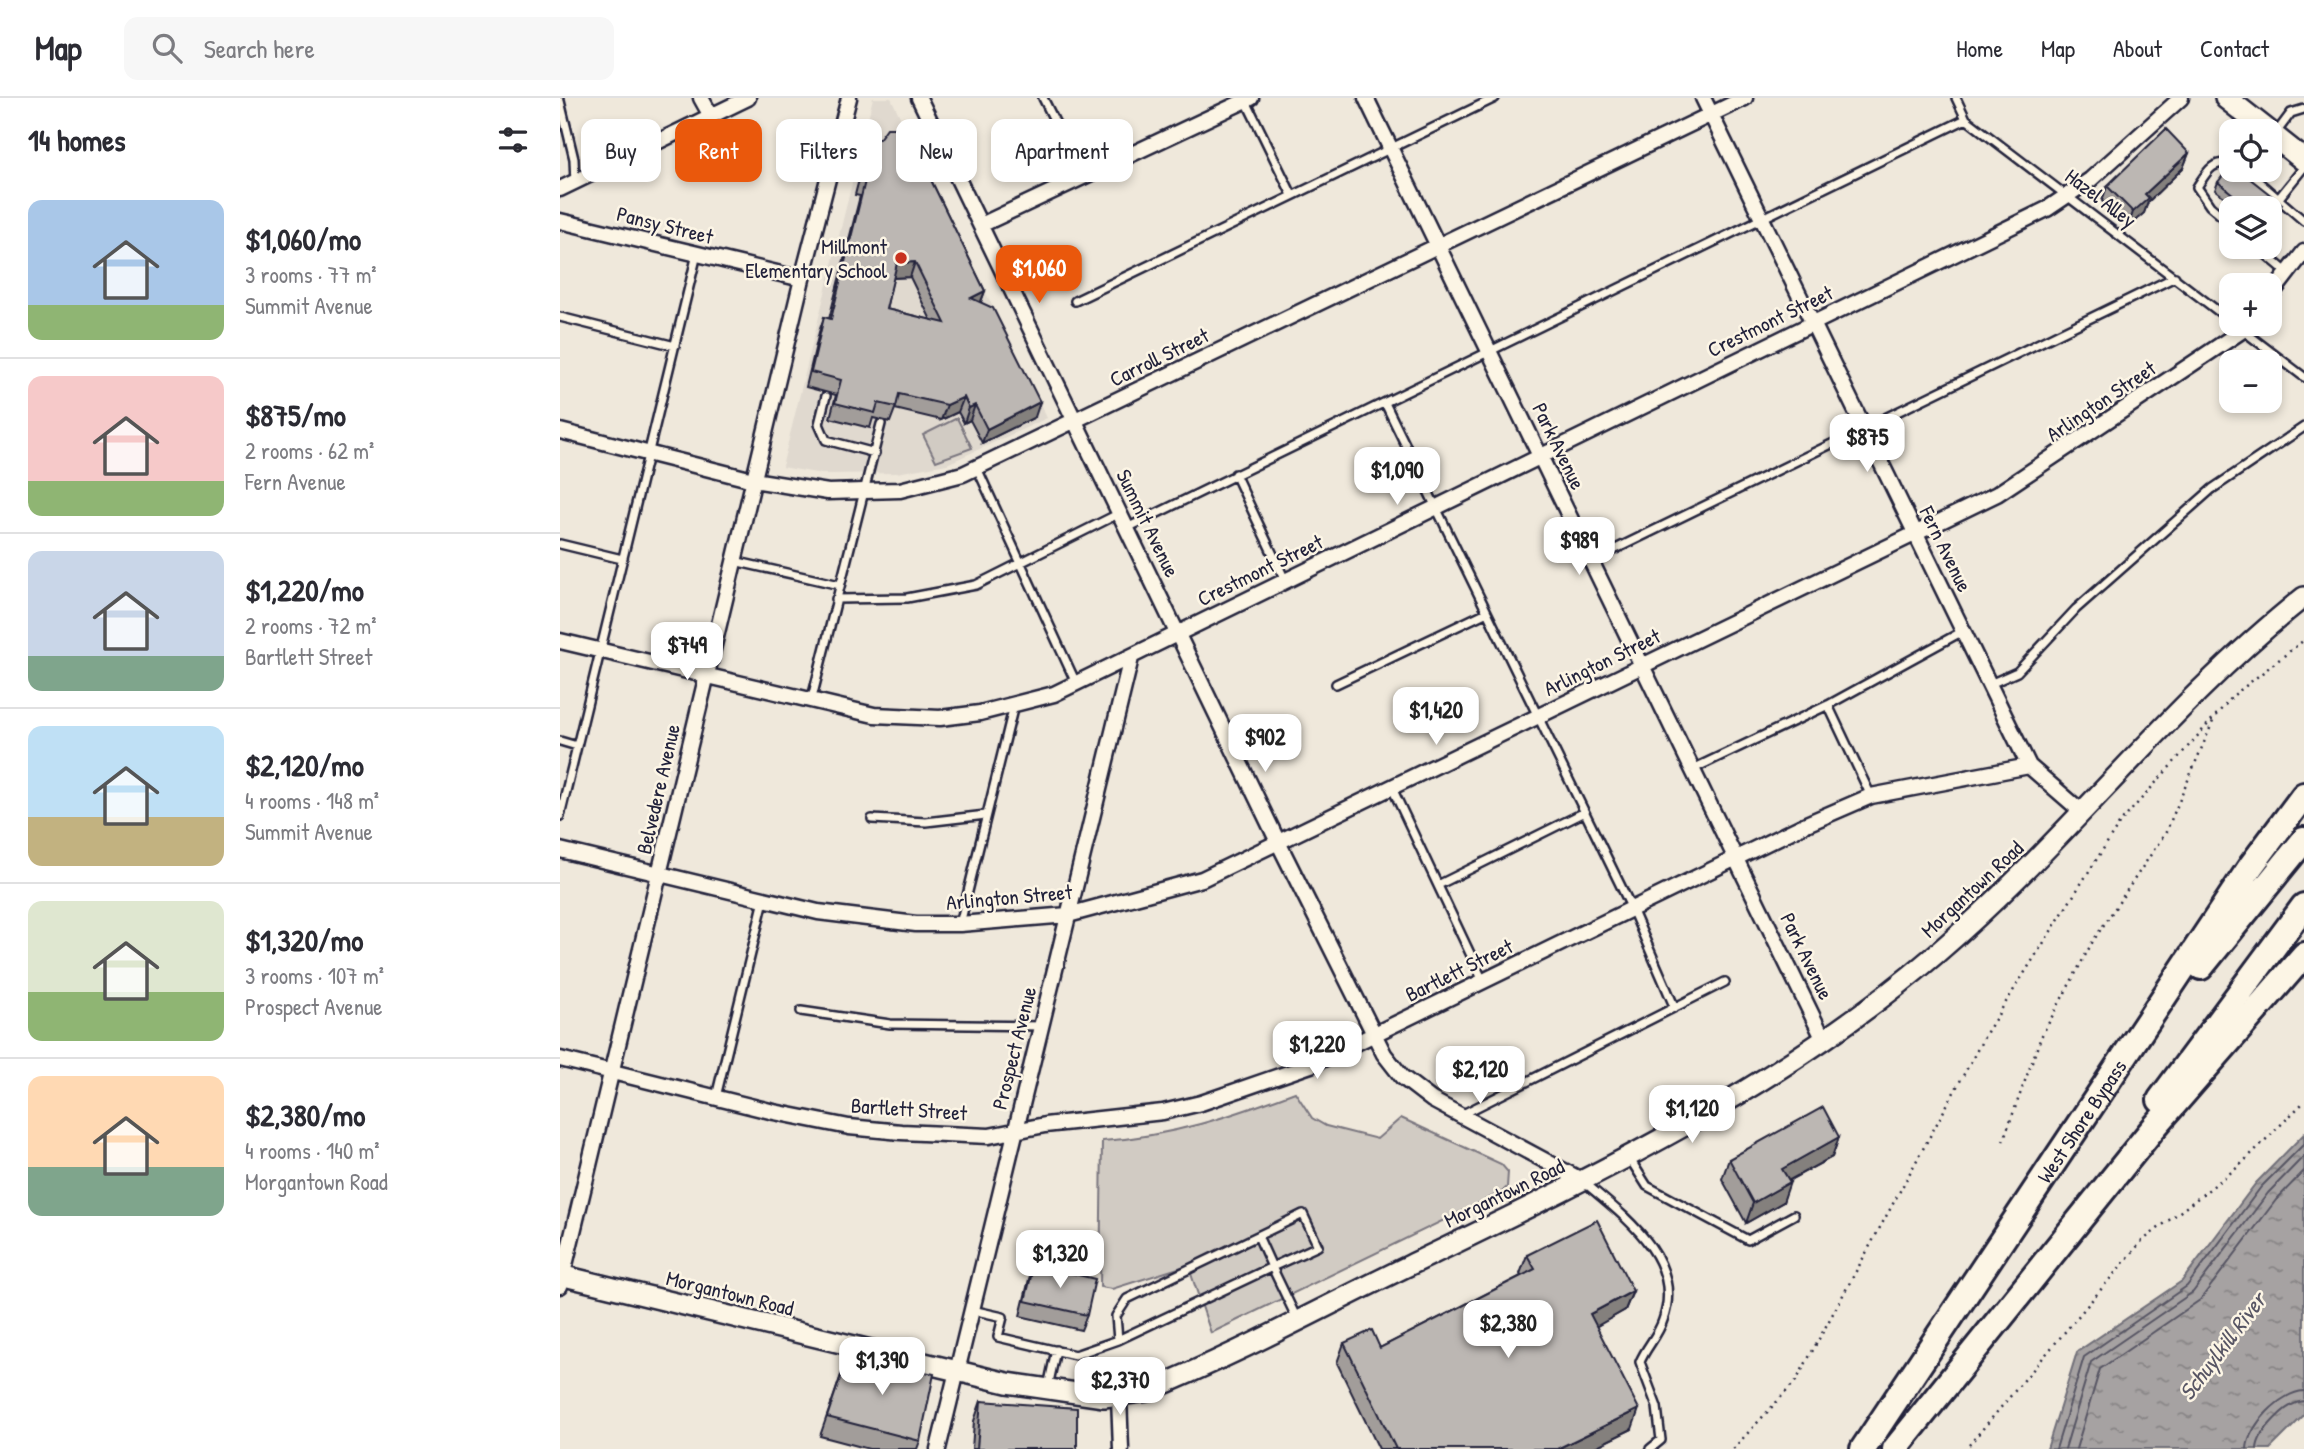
<!DOCTYPE html>
<meta charset="utf-8">
<style>
:root{--surface:#fff;--page:#f7f7f7;--text:#2b2b33;--muted:#7c7c81;--line:#e1e1e2;--accent:#ea580c}
body{margin:0;font-family:"Patrick Hand",sans-serif;background:var(--page);color:var(--text);height:100vh;display:flex;flex-direction:column;font-size:26px;white-space:nowrap}
*{box-sizing:border-box;margin:0}
p{font-size:23px;color:var(--muted)}
.icon{flex:none;width:38px;height:38px;fill:none;stroke:currentColor;stroke-width:2;stroke-linecap:round;stroke-linejoin:round}
.map{position:relative;flex:1;overflow:hidden}
.side{display:flex;flex-direction:column;background:var(--surface);width:560px}
.side>*{flex:none}
.hud{position:absolute;left:21px;top:21px;width:665px;height:63px;display:flex;gap:14px}
.controls{position:absolute;left:1659px;top:21px;display:grid;gap:14px}
.controls a{display:grid;place-items:center;width:63px;height:63px;border-radius:14px;background:var(--surface);box-shadow:0 4px 10px #0003;font-size:35px}
.price{position:absolute;translate:-50% -60px;padding:0 16px;border-radius:14px;background:#fff;color:#222;font-size:23px;line-height:46px;filter:drop-shadow(0 2px 4px #0008)}
.price::after{content:'';position:absolute;left:50%;top:42px;width:21px;height:16px;margin-left:-10px;background:inherit;clip-path:polygon(0 0,100% 0,50% 100%)}
.price.active{background:var(--accent);color:#fff}
ul{padding:0;list-style:none}
li{display:flex;align-items:center;gap:21px;height:175px;padding:0 28px}
li+li{border-top:2px solid var(--line)}
li span{display:grid;place-items:center;flex:none;width:196px;height:140px;border-radius:14px;color:#555}
li>.icon{margin-inline-start:auto}
span .icon{width:84px;height:84px;fill:#fffc;stroke-width:1}
li b{font-size:30px}
h2{display:flex;justify-content:space-between;align-items:center;height:84px;padding:0 28px;font-size:30px}
.tag{padding:0 24px;border-radius:14px;background:var(--surface);box-shadow:0 4px 10px #0003;font-size:24px;line-height:63px}
.tag.active{background:var(--accent);color:#fff}
header{display:flex;align-items:center;gap:42px;box-sizing:border-box;height:98px;padding:0 35px;background:var(--surface);border-bottom:2px solid var(--line)}
header strong{font-size:33px}
nav{display:flex;gap:38px;margin-inline-start:auto;font-size:24px}
.search{width:490px;height:63px;background:var(--page);display:flex;align-items:center;gap:18px;box-sizing:border-box;padding:0 24px;border-radius:14px;color:var(--muted);font-size:26px}
main{display:flex;flex:1;min-height:0}
.map>svg:first-child{display:block}
.built{fill:#e0d9cf}
.green{fill:#d1cbc3;stroke:#7a767f;stroke-width:2}
.water{fill:url(#water-ripples);stroke:#716f79;stroke-width:2}
.lines{fill:none;stroke-linecap:round;stroke-linejoin:round}
.shore{stroke:#575564;stroke-width:2}
.lane-casing{stroke:#22223b;stroke-width:12}
.street-casing{stroke:#22223b;stroke-width:19}
.secondary-casing{stroke:#22223b;stroke-width:24}
.primary-casing{stroke:#22223b;stroke-width:26}
.highway-casing{stroke:#22223b;stroke-width:30}
.path{stroke:#22223b;stroke-width:2.5;stroke-dasharray:2 5;stroke-linecap:butt}
.lane{stroke:#fcf5e5;stroke-width:7}
.street{stroke:#fcf5e5;stroke-width:14}
.secondary{stroke:#fcf5e5;stroke-width:19}
.primary{stroke:#fcf5e5;stroke-width:21}
.highway{stroke:#fcf5e5;stroke-width:24}
.wall{fill:#a29d9a;stroke:#22223b;stroke-width:2;fill-rule:evenodd}
.shaded-wall{fill:#84807d;stroke:#22223b;stroke-width:2}
.building{fill:#bcb7b3;stroke:#22223b;stroke-width:2;fill-rule:evenodd}
.poi-dot{fill:#c8321e;stroke:#fcf5e5;stroke-width:2.5}
.labels{text-anchor:middle;dominant-baseline:central;stroke-width:5;stroke-linejoin:round;paint-order:stroke}
.street-label{font-size:21px;fill:#22223b;stroke:#fcf5e5}
.poi-label{font-size:21px;fill:#22223b;stroke:#fcf5e5;text-anchor:end}
.water-label{font-size:23px;font-style:italic;fill:#575564;stroke:#fcf5e5}
</style>
<header>
<strong>Map</strong>
<div class="search"><svg class="icon" aria-label="search" viewBox="0 0 24 24"><circle cx="10" cy="10" r="6"/><path d="M15 15l6 6"/></svg>Search here</div>
<nav><a>Home</a><a>Map</a><a>About</a><a>Contact</a></nav>
</header>
<main>
<section class="side">
<h2>14 homes<svg class="icon" aria-label="filters" viewBox="0 0 24 24"><path d="M4 7h16M4 17h16"/><circle cx="9" cy="7" r="2"/><circle cx="15" cy="17" r="2"/></svg></h2>
<ul>
<li><span style="background:linear-gradient(#a9c7e8 75%,#8fb573 0)"><svg class="icon" aria-label="home" viewBox="0 0 24 24"><path d="M3 11l9-7 9 7M6 9v11h12V9"/></svg></span><div><b>$1,060/mo</b><p>3 rooms · 77 m²</p><p>Summit Avenue</p></div></li>
<li><span style="background:linear-gradient(#f6c9c9 75%,#8fb573 0)"><svg class="icon" aria-label="home" viewBox="0 0 24 24"><path d="M3 11l9-7 9 7M6 9v11h12V9"/></svg></span><div><b>$875/mo</b><p>2 rooms · 62 m²</p><p>Fern Avenue</p></div></li>
<li><span style="background:linear-gradient(#c9d6e8 75%,#7fa58c 0)"><svg class="icon" aria-label="home" viewBox="0 0 24 24"><path d="M3 11l9-7 9 7M6 9v11h12V9"/></svg></span><div><b>$1,220/mo</b><p>2 rooms · 72 m²</p><p>Bartlett Street</p></div></li>
<li><span style="background:linear-gradient(#bfe0f5 65%,#c2b280 0)"><svg class="icon" aria-label="home" viewBox="0 0 24 24"><path d="M3 11l9-7 9 7M6 9v11h12V9"/></svg></span><div><b>$2,120/mo</b><p>4 rooms · 148 m²</p><p>Summit Avenue</p></div></li>
<li><span style="background:linear-gradient(#dfe7d0 65%,#8fb573 0)"><svg class="icon" aria-label="home" viewBox="0 0 24 24"><path d="M3 11l9-7 9 7M6 9v11h12V9"/></svg></span><div><b>$1,320/mo</b><p>3 rooms · 107 m²</p><p>Prospect Avenue</p></div></li>
<li><span style="background:linear-gradient(#ffd9b3 65%,#7fa58c 0)"><svg class="icon" aria-label="home" viewBox="0 0 24 24"><path d="M3 11l9-7 9 7M6 9v11h12V9"/></svg></span><div><b>$2,380/mo</b><p>4 rooms · 140 m²</p><p>Morgantown Road</p></div></li>
</ul>
</section>
<div class="map">
<svg width="1744" height="1351" viewBox="0 0 1744 1351">
<defs>
<pattern id="water-ripples" width="26" height="14" patternUnits="userSpaceOnUse" patternTransform="scale(1.75)"><rect width="26" height="14" fill="#a6a2a2"/><path d="M2 4q2-2 4 0t4 0M15 11q2-2 4 0t4 0" fill="none" stroke="#878485"/></pattern>
</defs>
<rect width="100%" height="100%" fill="#efe8db"/>
<filter id="ink" filterUnits="userSpaceOnUse"><feTurbulence type="fractalNoise" baseFrequency=".0143" numOctaves="2"/><feDisplacementMap in="SourceGraphic" scale="14" xChannelSelector="R" yChannelSelector="G"/><feConvolveMatrix kernelMatrix="1 2 1 2 8 2 1 2 1" color-interpolation-filters="sRGB"/></filter>
<g filter="url(#ink)">
<path class="built" d="M313 0H331L487 320 387 366 337 375 262 376 222 369Z"/>
<path class="green" d="M397 320 412 350 376 363 363 337Z
M735 994 752 1020 766 1028 817 1041 841 1020 941 1066 948 1074 947 1089 942 1094 651 1235 628 1167 552 1191 540 1189 542 1043C609 1039 672 1018 735 994Z"/>
<path class="water" d="M1744 1036V1317L1710 1351H1487L1517 1254 1622 1183 1696 1085Z"/>
<g class="lines">
<path class="shore" d="M1496 1351 1524 1259 1627 1188 1701 1089 1744 1046
M1505 1351 1531 1264 1633 1194 1708 1095 1744 1058
M1516 1351 1540 1271 1640 1202 1716 1102 1744 1073
M1687 1351C1688 1328 1721 1294 1744 1293
M1697 1351C1698 1334 1727 1304 1744 1303"/>
<g class="lane-casing">
<path id="lane" d="M483 0 522 78
M1396 0 1406 21 1671 223
M685 1 732 97
M0 3 14 61 15 85
M1716 35 1731 15 1744 11
M1671 66C1652 62 1647 74 1637 89L1650 108 1671 126
M1685 72 1744 123
M1719 100 1744 69
M1697 149 1728 175
M515 203 935 0
M0 219 115 248
M1681 231 1744 279
M266 298 259 326 266 342 315 355
M825 305 1072 811 1114 908
M417 370 516 585
M675 376 725 482
M567 430 1406 21
M0 446 62 461
M174 463 280 487
M1031 463 1615 179
M276 501 347 500 416 487 560 415
M776 586 925 515
M1430 586 1457 574 1516 511 1652 391 1744 329
M251 604 321 326
M1268 607 1311 698
M0 643 17 648
M1133 671 1268 607 1403 533
M832 690 923 883
M0 718 137 156
M312 721 366 724 426 717
M878 787 1023 715
M400 826 454 607
M241 913 330 926 481 928
M156 999 204 802
M901 1017 1165 884
M1068 1058 1087 1088 1188 1142 1234 1117
M1025 1085C1064 1118 1125 1162 1103 1222 1098 1238 1086 1249 1080 1264L1097 1309 1101 1342 1090 1351
M698 1138 712 1169 558 1242 556 1218 567 1201 743 1116 758 1148 712 1169 737 1221
M412 1212 443 1219 438 1239 515 1257 558 1242
M488 1289 496 1252"/>
</g>
<g class="street-casing">
<path id="street" d="M141 0 151 18
M359 0 718 744 824 956 842 979 872 1002 1021 1082
M806 0 1264 942
M1143 0 1469 668 1522 714
M0 91 188 0
M0 123 242 181
M421 127 691 0
M1710 198 1744 154
M0 333 193 382 268 394 340 392 403 376 1185 0
M0 543 314 617 380 620 420 615 494 596 1487 111 1530 82 1621 0
M0 752 258 814 356 826H400L508 817 642 781 1437 396 1683 232 1689 226
M0 961 214 1014 289 1029 341 1034 429 1038 485 1027 603 1014 641 1005 751 967 1244 727 1311 698 1469 668
M0 1188 242 181 289 0
M559 1299 561 1351
M378 1351 571 560"/>
</g>
<g class="secondary-casing">
<path id="secondary" d="M0 1177 447 1285 544 1299 587 1293C676 1257 763 1209 850 1167 1034 1078 1220 990 1376 856 1506 745 1609 606 1744 499"/>
</g>
<g class="primary-casing">
<path id="primary" d="M1666 0 1708 33
M1710 35 1744 62"/>
</g>
<g class="highway-casing">
<g id="highway">
<path d="M1641 869 1744 742"/>
<path d="M1600 1002 1744 808"/>
<path id="s1" d="M1303 1351 1691 768 1744 697"/>
<path d="M1335 1351 1591 1033 1744 857"/>
</g>
</g>
<path class="path" d="M1443 1043 1481 939 1533 843 1606 734 1654 621
M1409 1347 1582 1143 1678 1069 1744 1004
M1173 1351 1236 1283 1427 934 1559 726 1674 597 1744 542"/>
<use href="#lane" class="lane"/>
<use href="#street" class="street"/>
<use href="#secondary" class="secondary"/>
<use href="#primary" class="primary"/>
<use href="#highway" class="highway"/>
</g>
<path class="wall" d="M311 40 372 74 370 80 425 193 421 204 475 319 422 345 410 322 404 325 398 314 381 322 335 311 330 324 313 320 310 330 270 320 276 297 246 289 259 234 264 219 269 221 300 98 295 97 306 54ZM350 179 371 222 326 211 333 180Z
M1629 55 1623 70 1588 104 1584 115 1568 129 1542 103 1547 88Z
M1658 84 1719 113 1710 110H1673L1670 108 1672 105 1655 92Z
M1279 1039 1272 1059 1229 1082 1223 1104 1186 1125 1162 1081 1169 1061Z
M967 1157 1073 1193 1065 1212 1036 1228 1072 1331 1031 1351H819L777 1265 784 1245 820 1250 961 1178 960 1176Z
M474 1166 527 1217 521 1232 460 1218 469 1181Z
M288 1257 360 1343 357 1351H309L260 1338Z
M421 1303 517 1351H412L414 1323Z"/>
<path class="shaded-wall" d="M1629 55 1623 70 1588 104 1584 115 1568 129 1573 114 1585 96Z
M1722 106 1719 113 1710 125V121Z
M355 164 350 179 332 180 337 165Z
M425 193 419 208 411 200Z
M404 299 398 314 381 322 387 307Z
M480 304 475 319 422 345 427 331Z
M415 307 410 322 404 325 409 310Z
M1279 1039 1272 1059 1215 1090 1222 1071Z
M1230 1084 1223 1104 1186 1125 1193 1105Z
M1073 1193 1065 1212 1023 1236 1030 1216Z
M1079 1311 1072 1331 1031 1351H997Z"/>
<path class="building" d="M327 30H335L344 39 353 35 372 74 368 76 425 193 411 200 433 210 480 304 427 331 415 307 409 310 404 299 387 307 339 296 336 309 318 305 315 315 275 305 281 282 251 274 264 219 271 221 305 83 301 82 311 40 319 41ZM355 164 385 225 326 211 337 165Z
M1606 31 1629 55 1585 96 1589 100 1573 114 1547 88Z
M1671 67V72H1679L1722 106 1710 121V110H1687L1673 101 1675 98 1658 84Z
M1263 1009 1279 1039 1222 1071 1230 1084 1193 1105 1169 1061Z
M1037 1122 1073 1193 1030 1216 1079 1311 997 1351H836L784 1245 812 1232 820 1250 975 1171 967 1157Z
M474 1166 535 1181 527 1217 465 1203Z
M288 1257 374 1276 360 1343 267 1319Z
M421 1303 517 1310V1351H417Z"/>
</g>
<circle class="poi-dot" cx="341" cy="160" r="7"/>
<g class="labels">
<g class="street-label">
<text transform="translate(1541 100) rotate(37)">Hazel Alley</text>
<text transform="translate(105 127) rotate(14)">Pansy Street</text>
<text transform="translate(1210 223) rotate(-26)">Crestmont Street</text>
<text transform="translate(599 259) rotate(-26)">Carroll Street</text>
<text transform="translate(1541 303) rotate(-34)">Arlington Street</text>
<text transform="translate(999 348) rotate(64)">Park Avenue</text>
<text transform="translate(588 425) rotate(64)">Summit Avenue</text>
<text transform="translate(1386 451) rotate(64)">Fern Avenue</text>
<text transform="translate(700 472) rotate(-26)">Crestmont Street</text>
<text transform="translate(1042 564) rotate(-26)">Arlington Street</text>
<text transform="translate(98 691) rotate(-77)">Belvedere Avenue</text>
<text transform="translate(1412 791) rotate(-43)">Morgantown Road</text>
<text transform="translate(449 799) rotate(-5)">Arlington Street</text>
<text transform="translate(1247 858) rotate(64)">Park Avenue</text>
<text transform="translate(899 872) rotate(-26)">Bartlett Street</text>
<text transform="translate(454 950) rotate(-76)">Prospect Avenue</text>
<text transform="translate(349 1011) rotate(4)">Bartlett Street</text>
<text stroke="none"><textPath href="#s1" startOffset="394">West Shore Bypass</textPath></text>
<text transform="translate(944 1095) rotate(-26)">Morgantown Road</text>
<text transform="translate(170 1195) rotate(14)">Morgantown Road</text>
</g>
<g class="poi-label">
<text x="327" y="148">Millmont<tspan x="327" dy="24">Elementary School</tspan></text>
</g>
<g class="water-label">
<text transform="translate(1662 1248) rotate(-53)">Schuylkill River</text>
</g>
</g>
</svg>
<div class="controls">
<a><svg class="icon" aria-label="locate" viewBox="0 0 24 24"><circle cx="12" cy="12" r="6"/><path d="M12 2v4M12 18v4M2 12h4M18 12h4"/></svg></a>
<a><svg class="icon" aria-label="layers" viewBox="0 0 24 24"><path d="M12 4l9 5-9 5-9-5zM3 14l9 5 9-5"/></svg></a>
<a>+</a>
<a>−</a>
</div>
<b class="price active" style="left:479px;top:207px">$1,060</b>
<b class="price" style="left:1307px;top:376px">$875</b>
<b class="price" style="left:837px;top:409px">$1,090</b>
<b class="price" style="left:1019px;top:479px">$989</b>
<b class="price" style="left:127px;top:584px">$749</b>
<b class="price" style="left:876px;top:649px">$1,420</b>
<b class="price" style="left:705px;top:676px">$902</b>
<b class="price" style="left:757px;top:983px">$1,220</b>
<b class="price" style="left:920px;top:1008px">$2,120</b>
<b class="price" style="left:1132px;top:1047px">$1,120</b>
<b class="price" style="left:500px;top:1192px">$1,320</b>
<b class="price" style="left:948px;top:1262px">$2,380</b>
<b class="price" style="left:322px;top:1299px">$1,390</b>
<b class="price" style="left:560px;top:1319px">$2,370</b>
<div class="hud">
<a class="tag">Buy</a>
<a class="tag active">Rent</a>
<a class="tag">Filters</a>
<a class="tag">New</a>
<a class="tag">Apartment</a>
</div>
</div>
</main>
